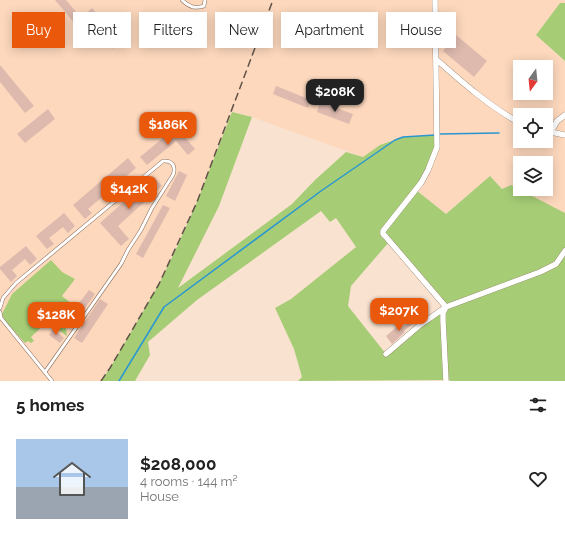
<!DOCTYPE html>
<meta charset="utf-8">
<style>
:root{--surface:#fff;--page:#f6f6f6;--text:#222;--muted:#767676;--line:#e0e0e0;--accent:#ea580c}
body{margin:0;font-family:Raleway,sans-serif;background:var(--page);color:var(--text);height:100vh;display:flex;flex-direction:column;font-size:15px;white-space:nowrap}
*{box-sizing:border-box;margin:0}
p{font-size:13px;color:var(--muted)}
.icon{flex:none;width:22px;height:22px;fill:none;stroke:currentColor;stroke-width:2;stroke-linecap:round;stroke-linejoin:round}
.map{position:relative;height:381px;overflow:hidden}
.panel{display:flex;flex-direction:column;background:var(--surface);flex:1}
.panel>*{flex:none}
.top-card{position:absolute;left:12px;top:12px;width:541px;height:36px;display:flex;gap:8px}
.needle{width:26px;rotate:195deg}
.buttons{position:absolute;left:513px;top:60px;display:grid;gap:8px}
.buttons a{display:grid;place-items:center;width:40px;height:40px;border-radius:0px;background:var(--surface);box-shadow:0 2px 10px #0003;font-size:20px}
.price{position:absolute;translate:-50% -34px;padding:0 9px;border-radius:8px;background:var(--accent);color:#fff;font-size:13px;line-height:26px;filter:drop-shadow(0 1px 2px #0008)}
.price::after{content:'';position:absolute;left:50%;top:24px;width:12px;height:9px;margin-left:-6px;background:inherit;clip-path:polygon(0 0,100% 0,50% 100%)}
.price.current{background:#222;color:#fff}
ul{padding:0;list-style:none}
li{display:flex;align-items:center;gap:12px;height:100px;padding:0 16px}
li+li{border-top:1px solid var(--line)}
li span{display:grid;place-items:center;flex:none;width:112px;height:80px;border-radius:0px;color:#555}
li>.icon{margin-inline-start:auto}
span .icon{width:48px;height:48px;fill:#fffc;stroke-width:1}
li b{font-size:17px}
h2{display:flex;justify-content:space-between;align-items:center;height:48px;padding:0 16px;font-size:17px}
.pill{padding:0 14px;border-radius:0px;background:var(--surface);box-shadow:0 2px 10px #0003;font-size:14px;line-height:36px}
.pill.current{background:var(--accent);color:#fff}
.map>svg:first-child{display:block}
.built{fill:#fdd8bd;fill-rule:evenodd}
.green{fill:#a6cd76;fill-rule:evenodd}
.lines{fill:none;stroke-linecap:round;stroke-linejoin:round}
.stream{stroke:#2996d2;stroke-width:1.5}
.building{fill:#debaae}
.lane-casing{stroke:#846956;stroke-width:4}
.street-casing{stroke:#846956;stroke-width:6}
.lane{stroke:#fff;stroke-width:3}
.street{stroke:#fff;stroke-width:5.5}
.rail{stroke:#605247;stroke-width:1.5;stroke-dasharray:8 4;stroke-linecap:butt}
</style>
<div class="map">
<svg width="565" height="381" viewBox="0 0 565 381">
<rect width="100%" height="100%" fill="#fae2d0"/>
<path class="built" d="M0 0H565V3H560L536 35 565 61V213L511 185 502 189 490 176 446 214 416 190 437 135 403 137 380 145 363 157 252 117 232 112 197 202 159 284 110 368 101 381H0ZM520 67H546V93H520ZM520 115H546V141H520ZM520 163H546V189H520Z"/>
<path class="green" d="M560 3H565V61L536 35Z
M232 112 252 117 219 206 178 288 292 204 315 180 346 152 363 157 380 145 403 137 437 135V147L416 190 446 214 490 176 502 189 511 185 565 213V381H450V380L298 381 302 377 294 349 275 308 291 299 356 247 336 218 330 222 321 211 197 300 148 342 150 355 135 381H101L110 368 159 284 177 247 197 202ZM389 242 446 307 386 354 348 306 351 286Z
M51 260 62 272 75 279 62 296 78 309 66 328 67 336 47 322 31 337 34 341 31 343 28 341 25 343 5 321 2 314 12 294Z"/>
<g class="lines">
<path class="stream" d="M439 134 499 133
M119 381 164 307 321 191 395 140 403 137 435 135"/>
</g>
<path class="building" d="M55 0H66L83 20 76 25Z
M92 8 121 41 112 49 83 16Z
M456 35 487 61 474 77 443 51Z
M0 65 34 106 25 113 0 82Z
M276 86 311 100 308 108 273 94Z
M320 102 353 114 349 124 317 112Z
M48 109 55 119 25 143 17 134Z
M176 127 195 149 188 155 176 141 147 165 140 157Z
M128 158 136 168 88 209 92 213 85 219 73 205Z
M179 171 187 175 175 201 166 196Z
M153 176 162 186 118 226 129 239 121 246 100 223Z
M163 205 170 208 143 258 136 254Z
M64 213 75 226 68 233 63 227 49 238 54 244 47 249 36 236Z
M26 246 37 259 30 265 25 259 12 270 17 276 11 282 0 269V267Z
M89 290 95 294 82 312 76 307Z
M100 299 108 304 82 343 74 338Z
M414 318 416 321 404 331 405 332 392 344 386 336 399 325 401 328Z
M53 329 64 338 60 343 49 335Z"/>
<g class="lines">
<g class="lane-casing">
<path id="lane" d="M182 0C189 7 195 9 204 6L205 0
M0 308 3 298 16 283 163 161C173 160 176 167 173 175L152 208 141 230 128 250 121 264 45 372
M0 312 1 318 52 381"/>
</g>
<g class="street-casing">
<path id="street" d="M437 60C463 83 489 106 520 123
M546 131 565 135
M551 132 557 121 565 115
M386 354 420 325 446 307 386 237 383 234V231L421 183 428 170 437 147 435 0
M446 381 443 321V313L446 307 540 272 556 264 565 251"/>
</g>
<use href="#lane" class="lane"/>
<use href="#street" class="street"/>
<path class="rail" d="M101 381 110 368 159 284 197 202 273 0"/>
</g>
</svg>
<div class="buttons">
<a><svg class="needle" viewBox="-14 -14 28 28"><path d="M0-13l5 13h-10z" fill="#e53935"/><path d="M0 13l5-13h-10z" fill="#767676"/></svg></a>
<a><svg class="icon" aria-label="locate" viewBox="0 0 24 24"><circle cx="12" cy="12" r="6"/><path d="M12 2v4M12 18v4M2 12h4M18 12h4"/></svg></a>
<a><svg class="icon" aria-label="layers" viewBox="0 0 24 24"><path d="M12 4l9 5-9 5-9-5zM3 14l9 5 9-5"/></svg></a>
</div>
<b class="price current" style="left:335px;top:113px">$208K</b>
<b class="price" style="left:168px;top:146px">$186K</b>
<b class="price" style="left:129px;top:210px">$142K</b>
<b class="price" style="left:399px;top:332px">$207K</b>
<b class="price" style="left:56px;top:336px">$128K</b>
<div class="top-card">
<a class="pill current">Buy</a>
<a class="pill">Rent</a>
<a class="pill">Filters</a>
<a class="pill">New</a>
<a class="pill">Apartment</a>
<a class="pill">House</a>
</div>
</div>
<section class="panel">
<h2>5 homes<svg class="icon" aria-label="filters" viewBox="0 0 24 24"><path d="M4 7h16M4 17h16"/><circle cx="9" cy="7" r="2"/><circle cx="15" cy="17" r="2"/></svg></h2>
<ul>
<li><span style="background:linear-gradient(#a9c7e8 60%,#9aa5b1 0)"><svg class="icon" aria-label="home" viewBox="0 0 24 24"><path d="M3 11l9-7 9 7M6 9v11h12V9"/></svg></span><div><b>$208,000</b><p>4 rooms · 144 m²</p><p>House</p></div><svg class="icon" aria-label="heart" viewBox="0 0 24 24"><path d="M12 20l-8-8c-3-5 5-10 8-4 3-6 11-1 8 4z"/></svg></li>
</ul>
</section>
